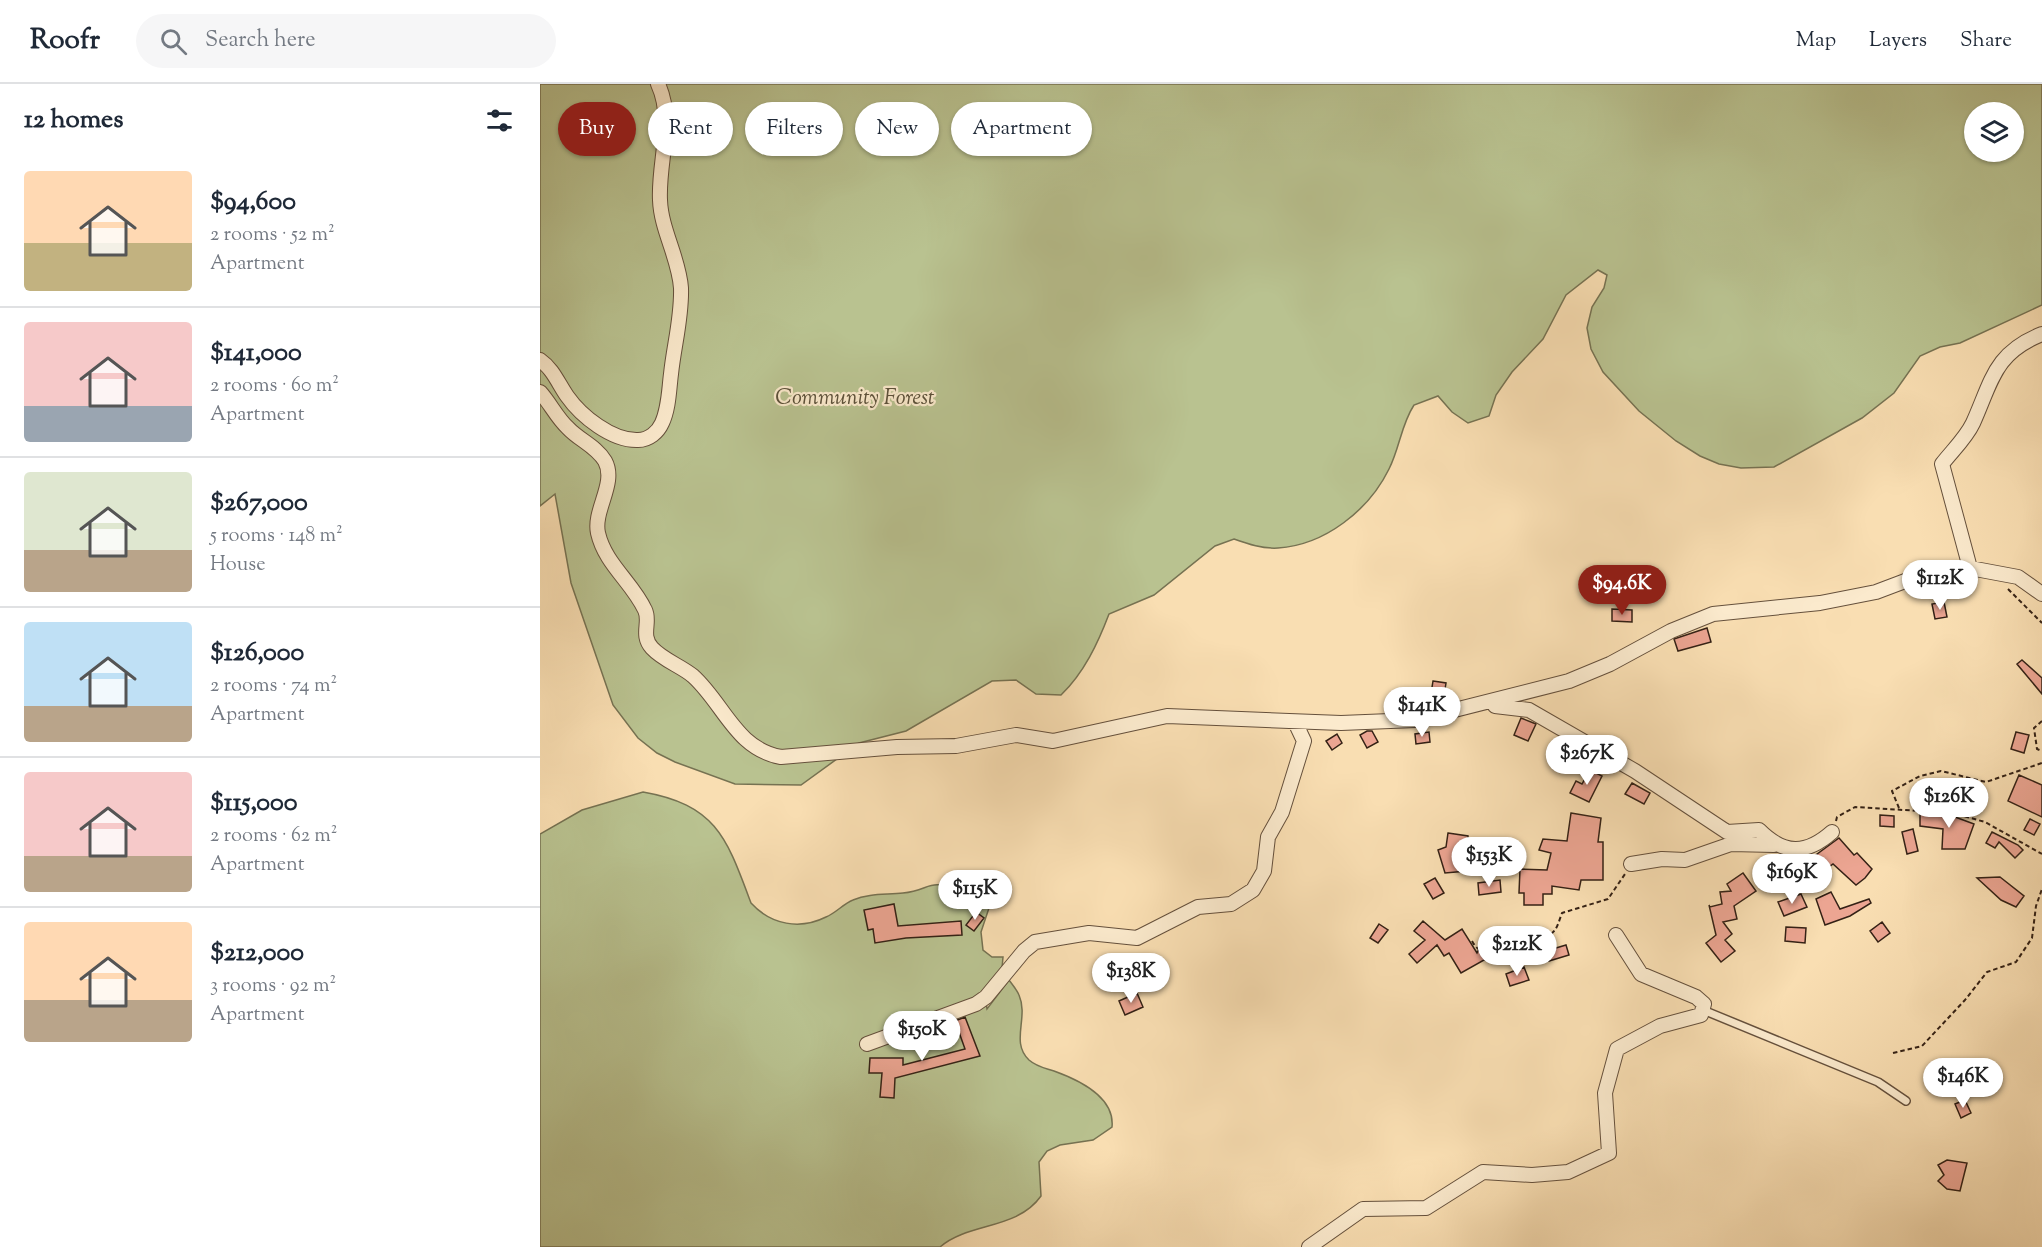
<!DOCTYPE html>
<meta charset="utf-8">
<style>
:root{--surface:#fff;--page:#f6f6f7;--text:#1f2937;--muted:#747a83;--line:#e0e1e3;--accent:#8f2418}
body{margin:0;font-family:"Sorts Mill Goudy",serif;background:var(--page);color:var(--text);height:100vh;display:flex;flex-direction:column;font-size:22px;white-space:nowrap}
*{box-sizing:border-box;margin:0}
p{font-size:20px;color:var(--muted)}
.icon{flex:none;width:33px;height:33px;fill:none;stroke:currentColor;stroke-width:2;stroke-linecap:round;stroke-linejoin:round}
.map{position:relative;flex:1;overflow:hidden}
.drawer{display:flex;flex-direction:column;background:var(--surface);width:540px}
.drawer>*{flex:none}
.banner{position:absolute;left:18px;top:18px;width:570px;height:54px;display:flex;gap:12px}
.tools{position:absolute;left:1424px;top:18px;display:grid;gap:12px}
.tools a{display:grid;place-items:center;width:60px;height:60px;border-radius:50%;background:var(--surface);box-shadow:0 2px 4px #0004;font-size:30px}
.price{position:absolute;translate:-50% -51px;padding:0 14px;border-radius:21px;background:#fff;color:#222;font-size:20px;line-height:39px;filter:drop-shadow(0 2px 3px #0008)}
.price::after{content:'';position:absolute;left:50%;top:36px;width:18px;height:14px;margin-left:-9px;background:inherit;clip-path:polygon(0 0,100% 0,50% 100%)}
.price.selected{background:var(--accent);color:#fff}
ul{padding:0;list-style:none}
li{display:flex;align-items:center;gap:18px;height:150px;padding:0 24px}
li+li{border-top:2px solid var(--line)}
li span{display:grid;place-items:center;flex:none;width:168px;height:120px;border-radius:6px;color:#555}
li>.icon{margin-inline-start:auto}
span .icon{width:72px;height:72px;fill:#fffc;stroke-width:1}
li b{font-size:26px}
h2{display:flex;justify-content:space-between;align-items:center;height:72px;padding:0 24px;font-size:26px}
.chip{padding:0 21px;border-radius:27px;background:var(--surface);box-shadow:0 2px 4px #0004;font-size:21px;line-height:54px}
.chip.selected{background:var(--accent);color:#fff}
header{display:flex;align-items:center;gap:36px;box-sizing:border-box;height:84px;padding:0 30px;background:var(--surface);border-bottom:2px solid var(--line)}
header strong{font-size:28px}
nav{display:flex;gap:33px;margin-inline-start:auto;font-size:21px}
.search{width:420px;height:54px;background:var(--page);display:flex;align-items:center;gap:15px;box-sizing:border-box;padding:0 21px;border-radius:33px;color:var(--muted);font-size:22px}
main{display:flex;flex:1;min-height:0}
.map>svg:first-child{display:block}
.green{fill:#b9c290;stroke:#767252;stroke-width:1.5;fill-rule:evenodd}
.building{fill:#eca592;stroke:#342115;stroke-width:1.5}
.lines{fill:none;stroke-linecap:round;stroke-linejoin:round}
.service-casing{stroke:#65503c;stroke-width:10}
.minor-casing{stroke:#65503c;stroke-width:16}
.path{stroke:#342115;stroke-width:2;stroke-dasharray:4.5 3;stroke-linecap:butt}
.service{stroke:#fbeacd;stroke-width:7}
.minor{stroke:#fbeacd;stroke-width:14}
.labels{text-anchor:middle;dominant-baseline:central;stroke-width:4.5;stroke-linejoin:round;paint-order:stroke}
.park-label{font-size:22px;font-style:italic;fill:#5c513a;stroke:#fbeacd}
</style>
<header>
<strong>Roofr</strong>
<div class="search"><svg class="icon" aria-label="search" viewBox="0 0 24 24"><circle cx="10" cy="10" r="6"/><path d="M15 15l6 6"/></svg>Search here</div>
<nav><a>Map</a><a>Layers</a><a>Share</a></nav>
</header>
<main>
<section class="drawer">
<h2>12 homes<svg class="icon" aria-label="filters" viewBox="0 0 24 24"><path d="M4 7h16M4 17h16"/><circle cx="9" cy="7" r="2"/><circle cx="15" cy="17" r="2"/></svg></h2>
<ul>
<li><span style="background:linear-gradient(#ffd9b3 60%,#c2b280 0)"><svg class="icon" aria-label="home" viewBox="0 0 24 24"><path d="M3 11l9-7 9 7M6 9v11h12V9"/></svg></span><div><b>$94,600</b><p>2 rooms · 52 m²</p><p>Apartment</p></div></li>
<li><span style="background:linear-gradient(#f6c9c9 70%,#9aa5b1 0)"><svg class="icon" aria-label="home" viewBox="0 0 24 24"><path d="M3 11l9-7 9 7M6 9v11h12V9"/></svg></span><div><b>$141,000</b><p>2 rooms · 60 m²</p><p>Apartment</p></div></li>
<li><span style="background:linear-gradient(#dfe7d0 65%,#b9a48a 0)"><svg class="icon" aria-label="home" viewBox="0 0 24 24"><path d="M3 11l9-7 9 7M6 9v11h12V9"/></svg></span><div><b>$267,000</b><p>5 rooms · 148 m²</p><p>House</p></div></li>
<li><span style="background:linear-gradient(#bfe0f5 70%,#b9a48a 0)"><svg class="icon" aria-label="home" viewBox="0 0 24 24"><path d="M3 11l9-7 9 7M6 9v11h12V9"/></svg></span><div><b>$126,000</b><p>2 rooms · 74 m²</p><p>Apartment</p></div></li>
<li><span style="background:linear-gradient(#f6c9c9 70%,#b9a48a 0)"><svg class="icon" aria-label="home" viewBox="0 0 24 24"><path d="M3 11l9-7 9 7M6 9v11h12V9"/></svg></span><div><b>$115,000</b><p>2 rooms · 62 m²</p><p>Apartment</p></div></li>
<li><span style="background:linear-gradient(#ffd9b3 65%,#b9a48a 0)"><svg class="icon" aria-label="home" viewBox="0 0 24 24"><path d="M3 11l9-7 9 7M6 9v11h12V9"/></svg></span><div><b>$212,000</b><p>3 rooms · 92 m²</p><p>Apartment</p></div></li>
</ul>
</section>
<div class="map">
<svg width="1502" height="1163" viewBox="0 0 1502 1163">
<rect width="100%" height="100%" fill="#f9deb2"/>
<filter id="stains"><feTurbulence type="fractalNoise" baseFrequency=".00333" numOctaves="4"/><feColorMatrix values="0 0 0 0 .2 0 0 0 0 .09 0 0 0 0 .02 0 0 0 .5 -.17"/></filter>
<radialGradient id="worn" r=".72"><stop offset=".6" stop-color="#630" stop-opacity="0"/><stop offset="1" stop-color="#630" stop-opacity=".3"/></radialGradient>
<path class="green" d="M0 0H1502V221L1420 259 1400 263 1380 272 1354 309 1322 334 1234 383 1201 384 1179 380 1160 372 1136 357 1099 327 1063 288 1051 265 1047 244 1052 223 1064 204 1067 191 1058 186 1026 211 1003 255 972 288 956 311 949 332 928 339 912 328 898 312 874 321C861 341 860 363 849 385 829 426 785 461 738 464 723 465 708 460 694 455L675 462 614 511 569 530C558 559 544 589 521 611L496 610 476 596 452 597 366 647 319 659 261 701 195 700 135 678 117 669 98 654 73 621 31 499 15 410 0 422ZM1434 28H1473V68H1434Z
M103 708C177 721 187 755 211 819 231 841 260 846 286 833 296 829 303 820 313 816 329 809 347 811 363 809 392 806 389 792 420 809L430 807 442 797 449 802 450 821 441 848 443 866 452 873H463L462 884 444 908 447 925 469 896C472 900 477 906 479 911 489 934 470 958 489 976 497 983 505 984 514 987 539 996 575 1013 572 1043L553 1056 520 1061 507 1067 499 1078 501 1112C477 1146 429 1138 400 1163H0V750L42 726Z"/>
<path class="building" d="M1404 518 1407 533 1395 535 1392 520Z
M1072 525 1092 526V538L1072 537Z
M1167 544 1171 558 1138 567 1134 555Z
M1482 576 1502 594V610L1477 580Z
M893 597 906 599 903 618 890 616Z
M981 634 996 640 988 657 974 651Z
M827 647H832L838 658 827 664 820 651Z
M889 648 890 658 876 660 875 650Z
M1476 648 1489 651 1484 669 1471 665Z
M797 650 802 659 792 666 786 657Z
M1050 686 1062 692 1049 718 1030 709 1036 697 1042 700Z
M1479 691 1502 701V733L1468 717Z
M1092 699 1110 709 1104 720 1085 710Z
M1031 729 1061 734 1058 758H1063V796H1041L1039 806 1012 802V810H1003V821H984V809H979L980 785 1007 786 1011 769 999 766 1003 755 1027 757Z
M1380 729 1407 730 1434 740 1425 765H1402L1403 745 1380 742Z
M1340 731 1354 732V743L1340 742Z
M1490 735 1500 740 1494 751 1484 746Z
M1373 745 1378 767 1367 770 1362 748Z
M1452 748 1478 761 1483 766 1475 774 1459 758 1455 764 1446 759Z
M908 749 928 752 927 787 905 789 898 766 906 763Z
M1299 754 1314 771 1317 769 1332 785 1325 794 1316 801 1293 780 1285 786 1281 780 1261 797 1254 787Z
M1203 789 1216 807 1194 822 1197 835 1183 838 1192 850 1185 856 1195 867 1181 878 1166 859 1176 851 1169 821 1170 823 1182 820 1180 808 1191 807 1187 800Z
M1460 793 1484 812 1476 823 1461 816 1437 794Z
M895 794 904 809 893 815 884 800Z
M960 796 961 808 939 811 938 799Z
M1291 808 1300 825 1329 815 1331 819 1310 832 1285 841 1276 815Z
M1261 810 1267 823 1244 832 1238 818Z
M354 820 358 842 421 837 422 851 366 854 335 859 333 845 328 846 324 826Z
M436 828 444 834 434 847 426 841Z
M883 837 905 856 922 845 937 869 945 853 959 860 953 871 921 889 909 869 904 872 897 861 877 879 869 870 885 856 874 847Z
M1342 838 1350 849 1338 858 1330 847Z
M839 840 848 846 838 859 830 854Z
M1246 843 1266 844 1265 859 1245 857Z
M1026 861 1029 871 1009 877 1006 867Z
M984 883 989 896 970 902 966 890Z
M609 891 613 902 594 908 591 896Z
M597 909 603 923 585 931 579 917Z
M425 933 440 972 355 994 354 1014 340 1013 342 989H329L330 974H363V981L425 965 415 937Z
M1425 1016 1431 1029 1421 1034 1415 1020Z
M1407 1076 1427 1079 1420 1107 1407 1105 1398 1097 1404 1091 1398 1081Z"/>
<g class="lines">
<g class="service-casing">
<path id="service" d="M1163 926 1338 998 1366 1017"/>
</g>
<g class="minor-casing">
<path id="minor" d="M0 276C13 285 18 299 27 312 41 332 72 357 98 356 109 356 118 348 122 339 129 324 129 305 131 290 134 261 142 233 141 204 139 174 121 146 120 116 118 77 135 37 118 0
M0 308C10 319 17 334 28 344 39 356 56 362 65 377 77 399 53 426 58 449 65 480 92 498 105 526 111 538 100 551 112 564 123 576 141 582 153 592 184 620 196 665 241 673L357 663 416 662 476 651 513 657 627 632 801 639 875 636 1029 597 1070 580 1131 547 1173 530 1280 519 1336 508 1381 491 1430 484 1478 493 1502 510
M1430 484 1402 380C1412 367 1426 354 1433 339 1452 297 1454 269 1502 250
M955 622 989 626 1095 687 1187 748 1219 746C1244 771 1266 771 1292 748
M1091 780 1122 775 1145 776 1191 760 1234 761
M327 960 436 920 446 913 484 867 495 858 549 849 597 854 658 823 691 820 713 806 724 787 728 753 742 728 764 657 755 638
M769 1163 823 1125 886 1124 943 1088 992 1091 1028 1088 1069 1069 1065 1009 1077 965 1120 942 1161 931 1164 920 1156 913 1101 890 1076 851"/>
</g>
<path class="path" d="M1468 505 1502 539
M1502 637 1494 644 1497 665 1502 667
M1359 724 1352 707 1380 692 1401 687 1446 698 1502 679
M1296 737 1297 733 1315 723 1413 729 1445 738 1502 770
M932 857C947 886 998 866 1015 846 1018 842 1020 834 1022 829L1068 815 1085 790
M1353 969 1382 962 1425 916 1447 888 1476 878 1492 854 1496 822 1502 805"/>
<use href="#service" class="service"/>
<use href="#minor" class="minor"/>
</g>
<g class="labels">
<g class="park-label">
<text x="315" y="315">Community Forest</text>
</g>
</g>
<rect width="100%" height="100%" filter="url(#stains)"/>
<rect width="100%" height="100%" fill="url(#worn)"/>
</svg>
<div class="tools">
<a><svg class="icon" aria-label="layers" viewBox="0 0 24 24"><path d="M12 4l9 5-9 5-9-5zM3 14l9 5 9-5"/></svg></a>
</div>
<b class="price" style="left:1400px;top:527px">$112K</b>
<b class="price selected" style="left:1082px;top:532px">$94.6K</b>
<b class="price" style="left:882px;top:654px">$141K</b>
<b class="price" style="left:1047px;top:702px">$267K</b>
<b class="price" style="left:1409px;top:745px">$126K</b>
<b class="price" style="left:949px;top:804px">$153K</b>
<b class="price" style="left:1252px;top:821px">$169K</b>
<b class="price" style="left:435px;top:837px">$115K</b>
<b class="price" style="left:977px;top:893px">$212K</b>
<b class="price" style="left:591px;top:920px">$138K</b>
<b class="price" style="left:382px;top:978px">$150K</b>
<b class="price" style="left:1423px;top:1025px">$146K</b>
<div class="banner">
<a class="chip selected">Buy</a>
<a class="chip">Rent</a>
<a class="chip">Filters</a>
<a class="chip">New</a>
<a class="chip">Apartment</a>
</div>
</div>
</main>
